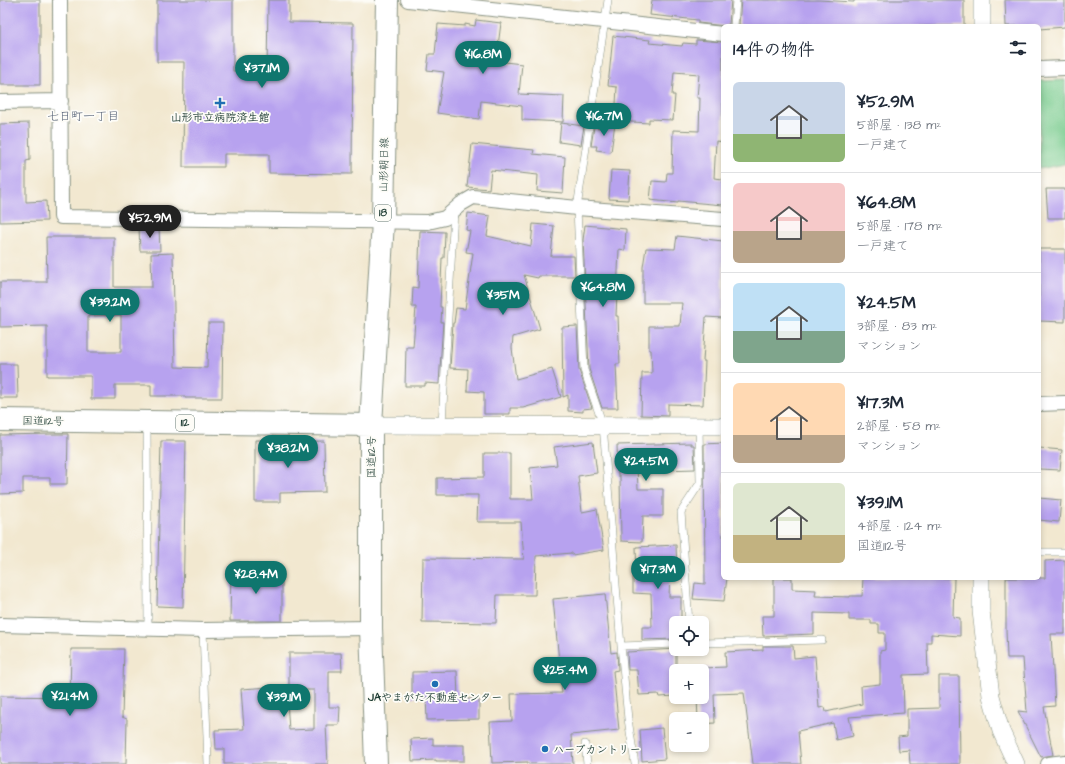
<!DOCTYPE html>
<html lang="ja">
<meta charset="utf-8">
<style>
:root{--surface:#fff;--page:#f2f2f3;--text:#1f2937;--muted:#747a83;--line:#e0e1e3;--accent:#0f766e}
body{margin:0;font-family:"Architects Daughter","Klee One",sans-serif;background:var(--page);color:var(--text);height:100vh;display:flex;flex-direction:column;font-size:15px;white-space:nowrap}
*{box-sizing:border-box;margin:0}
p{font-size:13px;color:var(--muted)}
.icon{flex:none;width:22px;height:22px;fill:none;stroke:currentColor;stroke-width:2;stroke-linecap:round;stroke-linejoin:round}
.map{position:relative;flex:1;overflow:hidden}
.panel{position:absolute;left:721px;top:24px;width:320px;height:556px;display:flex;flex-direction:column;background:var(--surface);border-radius:6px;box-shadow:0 2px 6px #0003}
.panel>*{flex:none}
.fabs{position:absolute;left:669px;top:616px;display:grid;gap:8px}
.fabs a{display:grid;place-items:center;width:40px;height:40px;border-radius:6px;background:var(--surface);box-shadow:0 2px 6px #0003;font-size:20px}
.price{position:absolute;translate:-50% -34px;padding:0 9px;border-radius:14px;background:var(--accent);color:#fff;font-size:13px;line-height:26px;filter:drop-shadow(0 1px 2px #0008)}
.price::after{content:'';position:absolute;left:50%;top:24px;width:12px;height:9px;margin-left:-6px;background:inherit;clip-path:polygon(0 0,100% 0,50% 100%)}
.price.selected{background:#222;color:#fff}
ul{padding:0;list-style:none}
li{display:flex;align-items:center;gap:12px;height:100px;padding:0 12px}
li+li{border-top:1px solid var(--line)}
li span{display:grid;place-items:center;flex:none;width:112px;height:80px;border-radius:6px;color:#555}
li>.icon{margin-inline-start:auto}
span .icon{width:48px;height:48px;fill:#fffc;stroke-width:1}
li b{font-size:17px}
h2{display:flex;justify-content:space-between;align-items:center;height:48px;padding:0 12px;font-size:17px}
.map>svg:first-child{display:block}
.green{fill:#77cb8d;stroke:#4b8460}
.building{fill:#b7a2ef;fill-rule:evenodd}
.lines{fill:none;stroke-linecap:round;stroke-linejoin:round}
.service-casing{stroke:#889282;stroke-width:8}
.minor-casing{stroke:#889282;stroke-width:16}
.tertiary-casing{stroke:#889282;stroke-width:18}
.primary-casing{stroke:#889282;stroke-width:24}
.trunk-casing{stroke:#889282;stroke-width:24}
.service{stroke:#fff;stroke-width:7}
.minor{stroke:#fff;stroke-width:14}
.tertiary{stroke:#fff;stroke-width:17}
.primary{stroke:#fff;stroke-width:22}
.trunk{stroke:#fff;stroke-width:22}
.poi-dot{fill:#1f6fb2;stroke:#fdfcf7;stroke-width:1.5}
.labels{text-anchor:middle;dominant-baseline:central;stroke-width:3.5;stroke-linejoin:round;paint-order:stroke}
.shield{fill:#fdfcf7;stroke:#62766e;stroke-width:1}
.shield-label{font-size:10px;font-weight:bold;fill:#1f3d34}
.poi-label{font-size:11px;font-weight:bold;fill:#1f3d34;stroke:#fdfcf7}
.street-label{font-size:11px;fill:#1f3d34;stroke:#fdfcf7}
.neighbourhood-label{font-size:12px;fill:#546075;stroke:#fdfcf7}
</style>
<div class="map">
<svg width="1065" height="764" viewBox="0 0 1065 764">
<rect width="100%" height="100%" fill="#fdfcf7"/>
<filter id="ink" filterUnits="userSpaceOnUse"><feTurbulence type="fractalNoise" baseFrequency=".025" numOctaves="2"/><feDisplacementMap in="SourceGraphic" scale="8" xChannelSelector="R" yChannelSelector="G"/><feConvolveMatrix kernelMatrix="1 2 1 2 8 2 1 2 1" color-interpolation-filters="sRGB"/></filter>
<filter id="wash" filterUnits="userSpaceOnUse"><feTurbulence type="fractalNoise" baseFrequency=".012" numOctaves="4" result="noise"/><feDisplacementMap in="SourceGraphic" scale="16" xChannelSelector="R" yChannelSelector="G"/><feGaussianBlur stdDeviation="0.9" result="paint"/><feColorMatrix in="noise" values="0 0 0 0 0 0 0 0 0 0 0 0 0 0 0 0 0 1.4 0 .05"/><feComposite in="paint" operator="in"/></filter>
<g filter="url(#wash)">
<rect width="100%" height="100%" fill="#f2e8d0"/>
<path class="green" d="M1065 80V164L1039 169V81Z"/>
<g id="blocks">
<path class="building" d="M0 0H40V85H0Z
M157 0H233V71H267L268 0H289V22L353 23 352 174 269 173V154H224V167H183L184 62H157Z
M652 0H731L729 24 725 26 698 23V20L650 15Z
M741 0H819L854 2V0H964V26H754L739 25Z
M1005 0H1065V27L1039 29V26H1006Z
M476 20 501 23 496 61 522 64 519 94 564 96 563 122 522 120V106L481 101 479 119 437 113 444 72 427 70 429 54H435L438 24 465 26V24L475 26Z
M613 36 650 40 649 43 682 46 683 43 696 44V40L723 42V142L716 141 714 178 723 179V205L678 201V203L650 200 652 181 666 182 667 173H672L673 130 699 131 700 98H697L699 74 674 72 672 95H675L673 120 649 119V123L615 121 617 87 608 86Z
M600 121 615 123 611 152 596 150 597 146H591L594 127 599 128Z
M29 123 30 160 26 161V202L46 201 47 221 0 222V124Z
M561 123 584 126 581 145 559 142Z
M472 144 534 150 533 154 565 157 563 193 537 191 538 175 491 170 489 189 467 187Z
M611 170 630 171 628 200 609 199Z
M1046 189H1065V218H1048Z
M468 213 490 216 487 236 531 246 533 224 554 226 551 256H574L575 276H539L538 278 524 275 540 329 513 337 512 348 516 379 552 369 561 397 523 408H510V414H484V392L467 391 468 369 450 368 453 323H454L456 308 465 309 473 253 466 252 470 231 466 230Z
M585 225 626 229 625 250 619 249 616 316H618L620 364H616L618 408H602L589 369 583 240Z
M139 227H159L160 251H140Z
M420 231 445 232 444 258H442L440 307H442L441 322H443L439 384 425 383V386H405L406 347H413L416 307H412L413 287 418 288Z
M677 236 723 241V318L706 317 703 361H705L703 405 668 404V416L641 415 642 373H652L651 350H649V326H680L682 303H643V267L646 248 675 249Z
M46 237H114V287H152L151 254 173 253 175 367 207 368 208 323H223L222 398H185V396H151V385H115V399H91V376H47V326L0 327V282H47ZM121 315V352H88V316Z
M1039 249H1065V322L1039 321Z
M577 326 579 370 592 408 583 409V412L568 411V395L563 397 562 327Z
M0 364H17L18 398H0Z
M51 434H68L67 484H50V478H23V493L0 494V435Z
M255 440H280V442L324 441 325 492 280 493V502H255Z
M161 441H186L183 607 157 606Z
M593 442 597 473 578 476 582 512 597 509 604 550 572 555V553L536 556 535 595H497L496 623 422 622 423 558 524 559 521 522H477L478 495H437V478L484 477V453H510V499H533L530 468 557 465 554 447Z
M691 443V445H694L695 469 664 470V465L637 466 638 489H663V516H643L642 542 621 541 620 476H618L617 445Z
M723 443V578H727L724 601 693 599 695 583 705 584 704 444Z
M1039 448 1062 450 1060 470 1039 469Z
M1039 498 1061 500 1059 522 1039 520Z
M676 545 677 572 670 573 669 597H681V623H676V639L642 640V627H652L651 594 633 593V577H637L636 547Z
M1065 560V634H1051L1055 706 1044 707 1053 755 1041 757 1018 711 1027 712 1023 658H1007L1006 629V578H1045V561Z
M231 568 282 569V621H230Z
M774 578H792V589L816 590 815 596 850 597V596H862L863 578H954L953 617 960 618V636L931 634V642H927L928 674 903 675 904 713 849 717 853 736 836 740 833 723 798 731 801 764H753L744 693 714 694 715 723 702 724V719H698L697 698H702V668L726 667 725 652 763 650V646H793L794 658 815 656 819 708 825 707 826 712 862 704 861 686 880 684V651L885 650V633H879V624H871V620H849V614L814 613V634L763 636 762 616H774Z
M605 594 611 653 617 652 618 670 613 671 619 730 571 735 573 764H528V762L492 763 490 722 512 721 511 694 562 693 553 599Z
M71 649H124L122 717 127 719 126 764H0V696L70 697Z
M676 649V696L659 697 658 694 639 695 637 670H628L627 652Z
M289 653H341L342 671H329V707H340L339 725H326L328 764H224V749H216L215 730 244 729 241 689 286 686 289 730 314 729V690H289Z
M457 671 458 699H479V719L427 720 426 696 412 697V672Z
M939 676H959L960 764H910L909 750 899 751 898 737 907 736V709L939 708Z
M662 728 665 759 642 761 640 730Z
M433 738V745H464V761H436V760L412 761 411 739Z"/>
</g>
</g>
<g filter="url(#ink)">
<use href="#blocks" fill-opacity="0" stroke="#889282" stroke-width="1"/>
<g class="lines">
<g class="service-casing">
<path id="service" d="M608 0 577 208 584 370 603 425 621 646 628 719 635 764
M734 26 736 0
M147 423 148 629
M442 424 454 211
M1039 552H1065
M689 623 681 512 700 483 699 425
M203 630 208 764
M702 643 822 640
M621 646 676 644
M585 744 587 764"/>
</g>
<g class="minor-casing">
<path id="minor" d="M60 0 61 217 428 222 445 218 461 204 473 197 577 208 723 219
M408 0 723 34
M1039 69 1065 68
M0 102 61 101
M1039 404 1065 403
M0 625 203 630 371 628
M1048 764 1065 762"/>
</g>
<g class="tertiary-casing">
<path id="tertiary" d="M982 0V26
M371 425 723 426
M981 578V611L991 696 1001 731 1016 764"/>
</g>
<g class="primary-casing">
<path id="primary" d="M371 425 383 221 387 0"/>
</g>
<g class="trunk-casing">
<path id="trunk" d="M0 420 371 425V628L376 764"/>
</g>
<use href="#service" class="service"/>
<use href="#minor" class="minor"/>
<use href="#tertiary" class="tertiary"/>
<use href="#primary" class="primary"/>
<use href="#trunk" class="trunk"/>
</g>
</g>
<g class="poi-dot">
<path d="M218 97h4v4h4v4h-4v4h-4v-4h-4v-4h4z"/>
<circle cx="435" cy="684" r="4"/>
<circle cx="545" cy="749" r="4"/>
</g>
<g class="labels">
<g class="shield">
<rect x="375" y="205" width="16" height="16" rx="3"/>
<rect x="176" y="415" width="18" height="16" rx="3"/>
</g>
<g class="shield-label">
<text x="383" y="213">18</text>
<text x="185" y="423">112</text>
</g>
<g class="poi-label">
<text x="220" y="117">山形市立病院済生館</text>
<text x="435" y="697">JAやまがた不動産センター</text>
<text x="553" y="749" text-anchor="start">ハーブカントリー</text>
</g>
<g class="street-label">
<text transform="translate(384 165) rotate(-89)">山形朝日線</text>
<text transform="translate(43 421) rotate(1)">国道112号</text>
<text transform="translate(371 457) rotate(-90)">国道112号</text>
</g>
<g class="neighbourhood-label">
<text x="83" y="116">七日町一丁目</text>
</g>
</g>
</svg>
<div class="fabs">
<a><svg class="icon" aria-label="locate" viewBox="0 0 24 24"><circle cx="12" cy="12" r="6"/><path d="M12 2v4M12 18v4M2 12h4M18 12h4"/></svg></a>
<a>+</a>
<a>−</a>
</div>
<b class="price" style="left:483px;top:75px">¥16.8M</b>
<b class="price" style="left:262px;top:89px">¥37.1M</b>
<b class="price" style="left:604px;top:137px">¥16.7M</b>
<b class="price selected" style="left:150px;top:239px">¥52.9M</b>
<b class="price" style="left:603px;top:308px">¥64.8M</b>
<b class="price" style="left:503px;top:316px">¥35M</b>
<b class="price" style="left:110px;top:323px">¥39.2M</b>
<b class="price" style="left:288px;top:469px">¥38.2M</b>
<b class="price" style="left:646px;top:482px">¥24.5M</b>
<b class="price" style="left:658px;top:590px">¥17.3M</b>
<b class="price" style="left:256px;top:595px">¥28.4M</b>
<b class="price" style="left:565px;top:691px">¥25.4M</b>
<b class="price" style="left:70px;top:717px">¥21.4M</b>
<b class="price" style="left:284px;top:718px">¥39.1M</b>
<section class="panel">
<h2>14件の物件<svg class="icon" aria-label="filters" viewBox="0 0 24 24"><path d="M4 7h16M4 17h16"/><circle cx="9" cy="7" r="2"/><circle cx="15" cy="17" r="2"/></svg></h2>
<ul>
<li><span style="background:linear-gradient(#c9d6e8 65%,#8fb573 0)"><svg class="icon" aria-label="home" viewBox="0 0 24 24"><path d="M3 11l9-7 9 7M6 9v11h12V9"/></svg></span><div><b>¥52.9M</b><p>5部屋 · 138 m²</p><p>一戸建て</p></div></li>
<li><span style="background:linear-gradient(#f6c9c9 60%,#b9a48a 0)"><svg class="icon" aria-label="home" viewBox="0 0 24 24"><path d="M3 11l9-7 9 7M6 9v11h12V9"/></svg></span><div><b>¥64.8M</b><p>5部屋 · 178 m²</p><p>一戸建て</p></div></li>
<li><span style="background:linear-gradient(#bfe0f5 60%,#7fa58c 0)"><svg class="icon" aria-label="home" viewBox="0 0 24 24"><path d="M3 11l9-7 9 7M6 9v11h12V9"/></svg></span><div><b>¥24.5M</b><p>3部屋 · 83 m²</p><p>マンション</p></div></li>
<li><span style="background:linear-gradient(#ffd9b3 65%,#b9a48a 0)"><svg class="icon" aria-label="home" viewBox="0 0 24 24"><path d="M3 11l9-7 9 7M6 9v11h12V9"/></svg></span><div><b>¥17.3M</b><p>2部屋 · 58 m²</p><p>マンション</p></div></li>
<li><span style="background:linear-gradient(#dfe7d0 65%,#c2b280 0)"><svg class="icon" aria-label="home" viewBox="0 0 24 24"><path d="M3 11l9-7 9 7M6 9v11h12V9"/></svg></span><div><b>¥39.1M</b><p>4部屋 · 124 m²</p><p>国道112号</p></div></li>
</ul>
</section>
</div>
